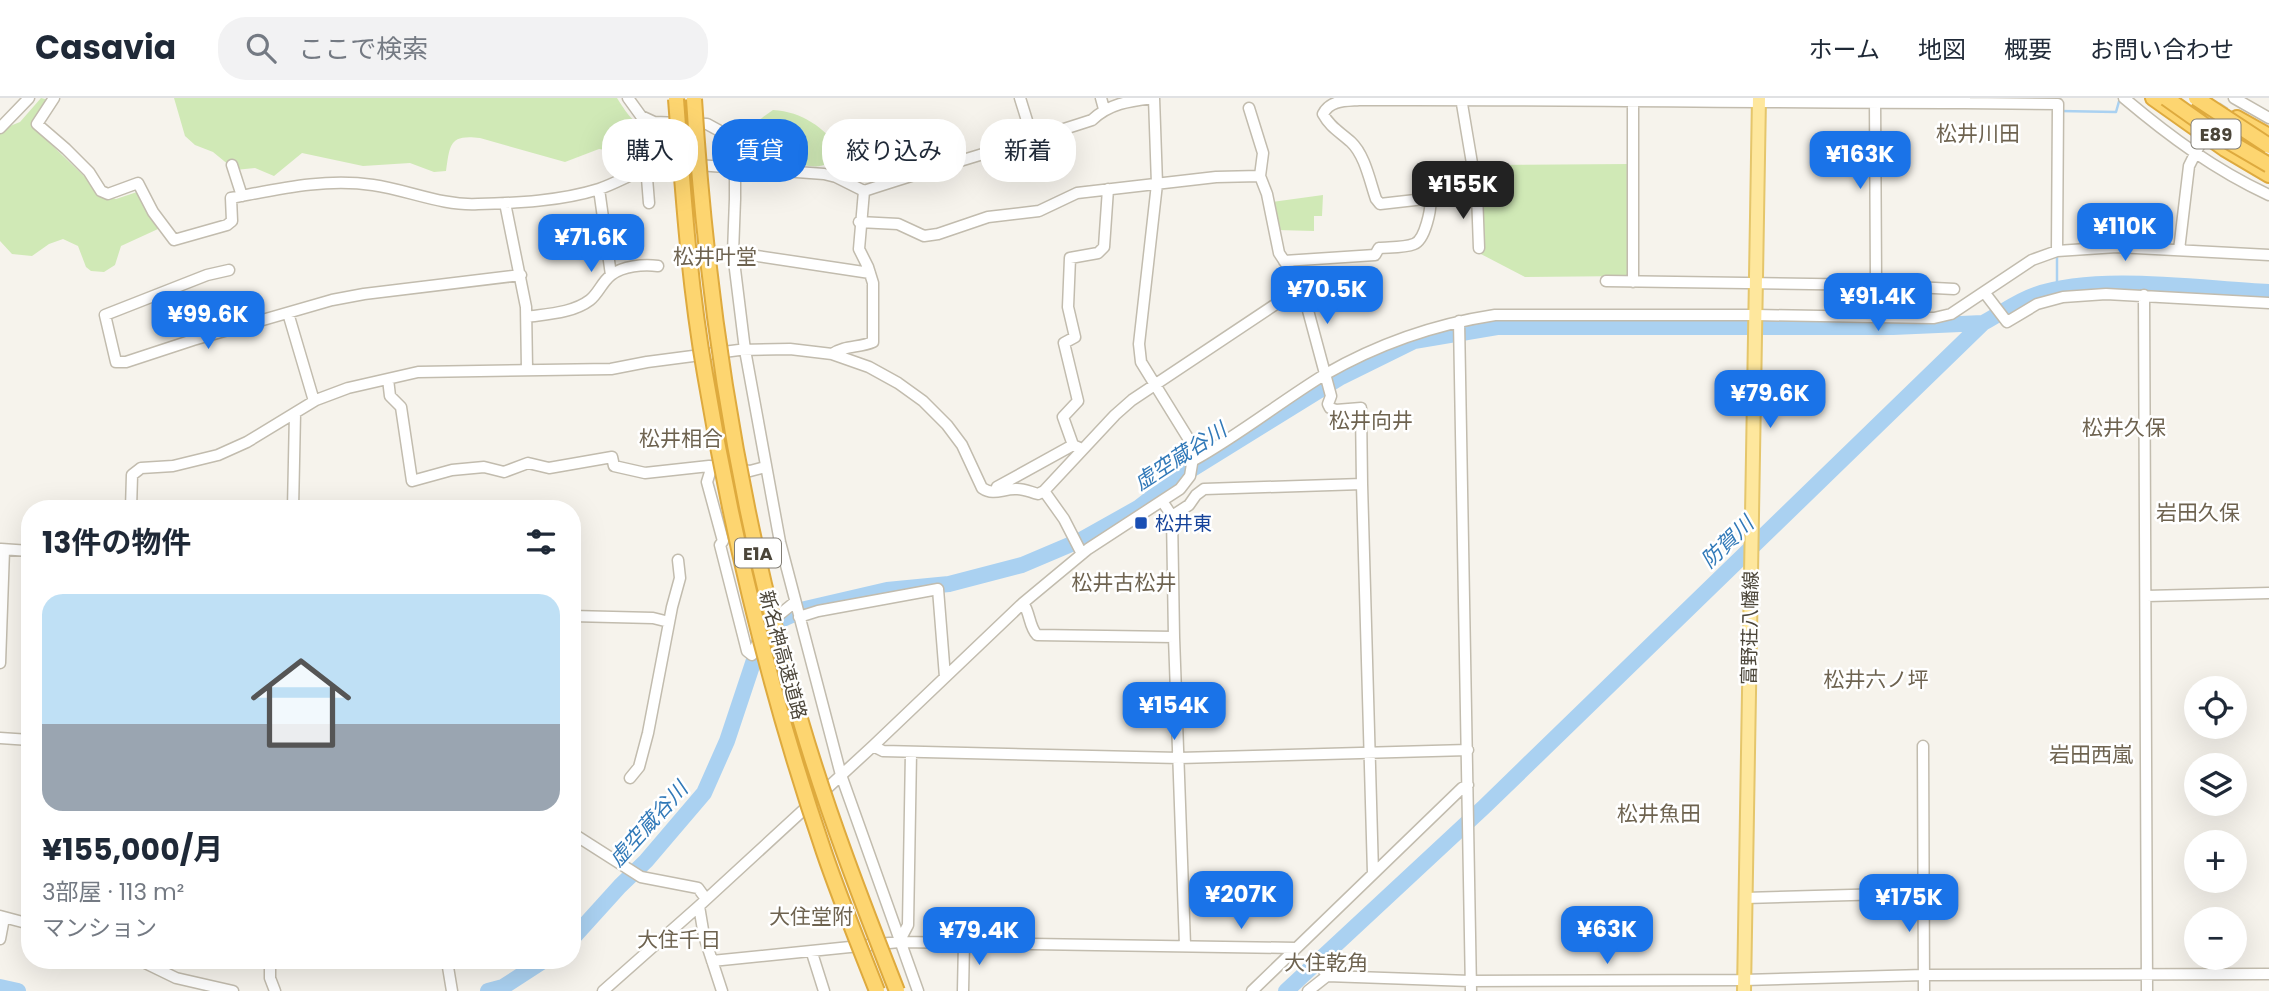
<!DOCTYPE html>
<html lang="ja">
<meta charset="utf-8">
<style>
:root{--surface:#fff;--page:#f2f2f3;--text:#1f2937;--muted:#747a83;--line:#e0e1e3;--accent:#1a73e8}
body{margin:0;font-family:Poppins,"Noto Sans JP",sans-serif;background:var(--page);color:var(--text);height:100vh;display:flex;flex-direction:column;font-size:26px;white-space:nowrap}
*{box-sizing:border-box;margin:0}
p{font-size:23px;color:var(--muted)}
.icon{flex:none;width:38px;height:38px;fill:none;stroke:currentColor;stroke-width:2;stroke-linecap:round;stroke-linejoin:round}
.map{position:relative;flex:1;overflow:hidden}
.side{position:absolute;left:21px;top:402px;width:560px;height:469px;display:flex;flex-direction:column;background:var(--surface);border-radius:28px;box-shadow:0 7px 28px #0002}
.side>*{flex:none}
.top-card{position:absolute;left:602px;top:21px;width:665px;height:63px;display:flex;gap:14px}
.buttons{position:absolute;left:2184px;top:578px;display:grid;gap:14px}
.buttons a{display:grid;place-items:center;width:63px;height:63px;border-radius:50%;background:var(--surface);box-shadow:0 7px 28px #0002;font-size:35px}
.price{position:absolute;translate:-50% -60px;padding:0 16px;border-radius:14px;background:var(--accent);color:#fff;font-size:23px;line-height:46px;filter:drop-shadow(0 2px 4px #0008)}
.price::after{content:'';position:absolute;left:50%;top:42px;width:21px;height:16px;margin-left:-10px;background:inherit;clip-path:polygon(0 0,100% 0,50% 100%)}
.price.active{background:#222;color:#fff}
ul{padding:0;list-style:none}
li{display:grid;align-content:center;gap:14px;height:371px;padding:0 21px}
li span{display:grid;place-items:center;height:217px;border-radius:21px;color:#555}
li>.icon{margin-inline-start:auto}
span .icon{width:126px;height:126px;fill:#fffc;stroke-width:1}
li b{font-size:30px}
h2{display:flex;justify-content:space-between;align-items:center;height:84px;padding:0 21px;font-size:30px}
.chip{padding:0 24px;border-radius:28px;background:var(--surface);box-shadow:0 7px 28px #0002;font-size:24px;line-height:63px}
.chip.active{background:var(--accent);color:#fff}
header{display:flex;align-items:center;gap:42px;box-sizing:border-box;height:98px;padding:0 35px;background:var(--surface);border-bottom:2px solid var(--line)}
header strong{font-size:33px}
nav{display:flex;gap:38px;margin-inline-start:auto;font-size:24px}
.search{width:490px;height:63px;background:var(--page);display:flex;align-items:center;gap:18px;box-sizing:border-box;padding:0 24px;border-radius:28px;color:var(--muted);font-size:26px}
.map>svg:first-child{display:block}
.green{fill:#d0e9b6}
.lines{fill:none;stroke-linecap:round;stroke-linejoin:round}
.stream{stroke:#aad1f1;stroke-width:2.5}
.river{stroke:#aad1f1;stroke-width:16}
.minor-tunnel{stroke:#d4d0c8;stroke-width:10;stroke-dasharray:10 5;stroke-linecap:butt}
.minor-casing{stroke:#c2bcae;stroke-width:13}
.major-casing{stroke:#e5c66b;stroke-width:16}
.highway-casing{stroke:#deaa3e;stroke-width:18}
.minor{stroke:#fff;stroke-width:10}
.major{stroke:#fee79d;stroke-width:12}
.highway{stroke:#fdd570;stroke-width:14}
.highway-bridge-casing{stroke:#deaa3e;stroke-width:18;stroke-linecap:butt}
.highway-bridge{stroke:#fdd570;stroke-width:14}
.transit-dot{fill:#1a4fb4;stroke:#fff;stroke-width:2.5}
.labels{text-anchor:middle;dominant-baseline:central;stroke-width:5;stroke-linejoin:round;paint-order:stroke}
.shield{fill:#fff;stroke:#817d74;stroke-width:2}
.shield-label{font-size:18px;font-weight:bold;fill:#4b4539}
.transit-label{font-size:19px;fill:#164399;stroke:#fff;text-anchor:start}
.street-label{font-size:19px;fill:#4b4539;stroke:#fff}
.neighbourhood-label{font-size:21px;fill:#6e6350;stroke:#fff}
.water-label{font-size:21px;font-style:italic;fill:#3179b8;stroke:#fff}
</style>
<header>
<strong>Casavia</strong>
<div class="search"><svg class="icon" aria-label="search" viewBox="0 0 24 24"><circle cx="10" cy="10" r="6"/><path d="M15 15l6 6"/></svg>ここで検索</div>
<nav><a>ホーム</a><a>地図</a><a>概要</a><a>お問い合わせ</a></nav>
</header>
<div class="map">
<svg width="2269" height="893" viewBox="0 0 2269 893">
<rect width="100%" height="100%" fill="#f6f3ec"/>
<path class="green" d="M41 0 49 2 33 29 85 79 97 96 116 101 137 94 158 131 121 148 115 167 104 174 91 173 86 169 78 148 63 141 49 146 32 158 12 156 0 143V32L20 24Z
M174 0H617C629 19 636 30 659 31L660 61 599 51 565 64 480 40C449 36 450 47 446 73L434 74 410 65 363 68 302 55 274 78 255 70 235 72 213 54 195 47 185 38Z
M773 12C803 14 823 29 841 52 825 78 807 66 781 63 770 62 759 63 748 62L743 49 745 32Z
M1630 66V178L1525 179 1477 154 1475 67Z
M1323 97 1322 118H1314V133L1277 132 1272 104Z"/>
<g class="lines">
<path class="stream" d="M2060 13 2116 14 2120 0
M2057 191V156"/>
<path class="river" d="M572 841 620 788 646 763 704 695 727 643 756 556 770 531 783 521 805 511 887 492 949 486 1022 467 1081 442 1138 410 1173 383 1341 279 1414 243 1497 229H1893L1983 225
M0 889 18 893
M488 893 503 889 543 863
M1286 893 1484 709 1983 225C2000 216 2017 203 2035 197 2099 175 2201 191 2269 194"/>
<path class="minor-tunnel" d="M2206 36 2224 7"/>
<g class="minor-casing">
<path id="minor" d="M54 0 37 26 66 51 89 74 101 93 108 96 138 85 153 114 174 142 227 127 232 123 231 100C279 91 324 80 373 87 408 92 442 108 478 106 517 105 561 103 599 91 623 83 644 67 669 65L824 76 836 79 864 93
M628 0 641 18 654 24 707 26 718 32 731 49 735 69V101L733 155 745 252 780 444 841 677 918 893
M1020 0 1033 42
M1101 0 1104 11
M1461 0 1477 95 1479 150
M1633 0V184
M2124 0C2169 38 2215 72 2269 97
M2234 0 2269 20
M1875 1 1876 187
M1964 5 2058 6 2057 153
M0 30 29 0
M232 67 242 98
M644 72 647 80 649 105
M599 91 611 177
M864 93C940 68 1016 47 1092 22 1110 5 1130 3 1154 0
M1477 95 1380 106 1376 101C1370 84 1365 57 1351 44 1340 34 1330 29 1323 16 1330 2 1345 3 1359 2 1561 1 1762 5 1964 5L1965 0
M505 105 526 209 527 271
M859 124 898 126 924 138 938 136 988 119 1039 113 1077 95 1216 79 1260 78
M2179 152 2189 68 2202 42
M744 156 870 175
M1284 163 1375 157 1379 150C1389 149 1404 150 1414 146 1425 142 1432 110 1430 99
M229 172 207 177 105 217 116 264H126L193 242 332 202 364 196 521 177
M1606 183 1876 187 1954 191
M1984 194 2007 224 2037 206 2063 199 2106 196 2269 205
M2144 197 2147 893
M288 215 314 303
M527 219C547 216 573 215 590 202 598 196 602 184 611 177 623 168 643 166 658 168
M1459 223 1471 893
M832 256C845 247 859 250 873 244V185L868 169 859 151 864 93
M388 281 390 298 401 309 412 383 452 372 484 369 504 374 528 365 549 370 612 359 614 368 645 375 709 368 750 373 765 369
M1082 351 1073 347 1063 319 1078 303 1064 245 1075 239 1068 209 1070 160 1098 155 1104 149 1108 91
M1194 362C1239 337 1280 304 1324 277 1376 247 1436 226 1495 217H1756L1934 220 1951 216 2032 162 2057 153 2117 149 2269 157
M712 368 707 384 723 443 720 447 747 553 752 557 764 529 795 504
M1362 386 1373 775
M997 389 1073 347
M1162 403 1172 418 1174 539 1185 847
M131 411 132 377 141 370 173 368 218 357 247 344 316 302 348 290 418 274 611 271 647 264 739 252 790 251 832 256 869 269 898 285 923 303 947 327 962 347 982 390C994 398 1002 391 1015 391 1023 390 1030 394 1038 396L1044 393
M293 411 295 315
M1172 418 1189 407 1196 397 1204 391 1362 386 1361 310 1336 312 1330 310 1328 306 1331 298 1306 205 1297 192 1296 181 1279 155 1267 96 1260 78 1263 55 1249 10
M1 451 30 453
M1082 456 1064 421 1044 393 1115 317 1132 302 1297 192
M2146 498 2269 495
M1023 505C1030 514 1029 529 1037 537L1174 539
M572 518 653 520 669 524
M799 519 818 513 938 491 945 579
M0 565 4 452
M0 640 30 642
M873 648 883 653 1179 660 1468 652
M1923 648 1924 893
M630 680 639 669 648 635 672 509 680 480 678 462
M572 735 641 779 698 790 706 801
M1745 800 1924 795
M699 808 704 838 722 893
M0 818 30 826
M0 841 4 820
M899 844 908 827 911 654
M812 855 824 893
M141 863 176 880 233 893
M270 863V880L275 893
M447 863 452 893
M712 863 899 844 1296 850
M1324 873 1327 878 1470 883 1744 882 1924 877 2269 876
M603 893 699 808 873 648 1023 505 1088 451 1180 391 1190 378 1194 354 1188 340 1141 264 1139 246 1157 86 1154 0
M963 893 964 845
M1252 893 1462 690 1468 687
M1308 893 1327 878"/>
</g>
<g class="major-casing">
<path id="major" d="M1744 893 1759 0"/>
</g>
<g class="highway-casing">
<path id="highway" d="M2153 0 2225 51 2269 77
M2237 20 2269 38"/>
</g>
<use href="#minor" class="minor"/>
<use href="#major" class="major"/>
<use href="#highway" class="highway"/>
<g class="highway-bridge-casing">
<path id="highway-bridge" d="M2166 0 2221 39 2269 67
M2196 0 2269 48
M676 1C683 93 689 185 705 276 732 438 771 599 824 754 840 801 859 847 877 893
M694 1C707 212 740 421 801 624 828 716 862 804 897 893"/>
</g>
<use href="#highway-bridge" class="highway-bridge"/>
</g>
<rect class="transit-dot" x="1134" y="418" width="14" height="14" rx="3.5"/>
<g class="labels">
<g class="shield">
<rect x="2191.5" y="21.5" width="49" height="29" rx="5"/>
<rect x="735" y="440.5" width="46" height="29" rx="5"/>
</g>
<g class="shield-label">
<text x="2216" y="36">E89</text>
<text x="758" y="455">E1A</text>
</g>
<g class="transit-label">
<text x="1155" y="425">松井東</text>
</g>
<g class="street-label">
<text transform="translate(1750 530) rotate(-89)">富野荘八幡線</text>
<text transform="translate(783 557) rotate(75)">新名神高速道路</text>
</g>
<g class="neighbourhood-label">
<text x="1978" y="35">松井川田</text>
<text x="715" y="158">松井叶堂</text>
<text x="1371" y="322">松井向井</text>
<text x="2124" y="329">松井久保</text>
<text x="681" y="340">松井相合</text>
<text x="2198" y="414">岩田久保</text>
<text x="1124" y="484">松井古松井</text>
<text x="1876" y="581">松井六ノ坪</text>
<text x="2091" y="656">岩田西嵐</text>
<text x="1659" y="715">松井魚田</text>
<text x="811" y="818">大住堂附</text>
<text x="679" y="841">大住千日</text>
<text x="1326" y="864">大住乾角</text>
</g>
<g class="water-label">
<text transform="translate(1180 358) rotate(-33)">虚空蔵谷川</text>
<text transform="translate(1727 444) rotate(-44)">防賀川</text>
<text transform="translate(648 726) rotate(-48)">虚空蔵谷川</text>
</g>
</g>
</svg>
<div class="buttons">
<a><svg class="icon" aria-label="locate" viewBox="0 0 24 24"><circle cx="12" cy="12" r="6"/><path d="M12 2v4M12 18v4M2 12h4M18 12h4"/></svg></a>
<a><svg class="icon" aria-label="layers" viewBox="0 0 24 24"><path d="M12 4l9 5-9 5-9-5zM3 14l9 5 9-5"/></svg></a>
<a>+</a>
<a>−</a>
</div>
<b class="price" style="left:1860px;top:93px">¥163K</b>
<b class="price active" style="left:1463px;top:123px">¥155K</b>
<b class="price" style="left:2125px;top:165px">¥110K</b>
<b class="price" style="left:591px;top:176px">¥71.6K</b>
<b class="price" style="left:1327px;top:228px">¥70.5K</b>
<b class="price" style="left:1878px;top:235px">¥91.4K</b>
<b class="price" style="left:208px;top:253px">¥99.6K</b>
<b class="price" style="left:1770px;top:332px">¥79.6K</b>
<b class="price" style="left:1174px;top:644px">¥154K</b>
<b class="price" style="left:1241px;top:833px">¥207K</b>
<b class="price" style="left:1909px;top:836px">¥175K</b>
<b class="price" style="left:1607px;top:868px">¥63K</b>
<b class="price" style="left:979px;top:869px">¥79.4K</b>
<div class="top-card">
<a class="chip">購入</a>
<a class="chip active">賃貸</a>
<a class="chip">絞り込み</a>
<a class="chip">新着</a>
</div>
<section class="side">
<h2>13件の物件<svg class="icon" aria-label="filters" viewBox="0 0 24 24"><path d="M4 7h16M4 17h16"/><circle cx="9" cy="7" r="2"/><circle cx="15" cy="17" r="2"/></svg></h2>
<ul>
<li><span style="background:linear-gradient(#bfe0f5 60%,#9aa5b1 0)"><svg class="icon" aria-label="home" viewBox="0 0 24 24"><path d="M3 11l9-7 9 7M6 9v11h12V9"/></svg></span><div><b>¥155,000/月</b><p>3部屋 · 113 m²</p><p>マンション</p></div></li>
</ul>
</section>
</div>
